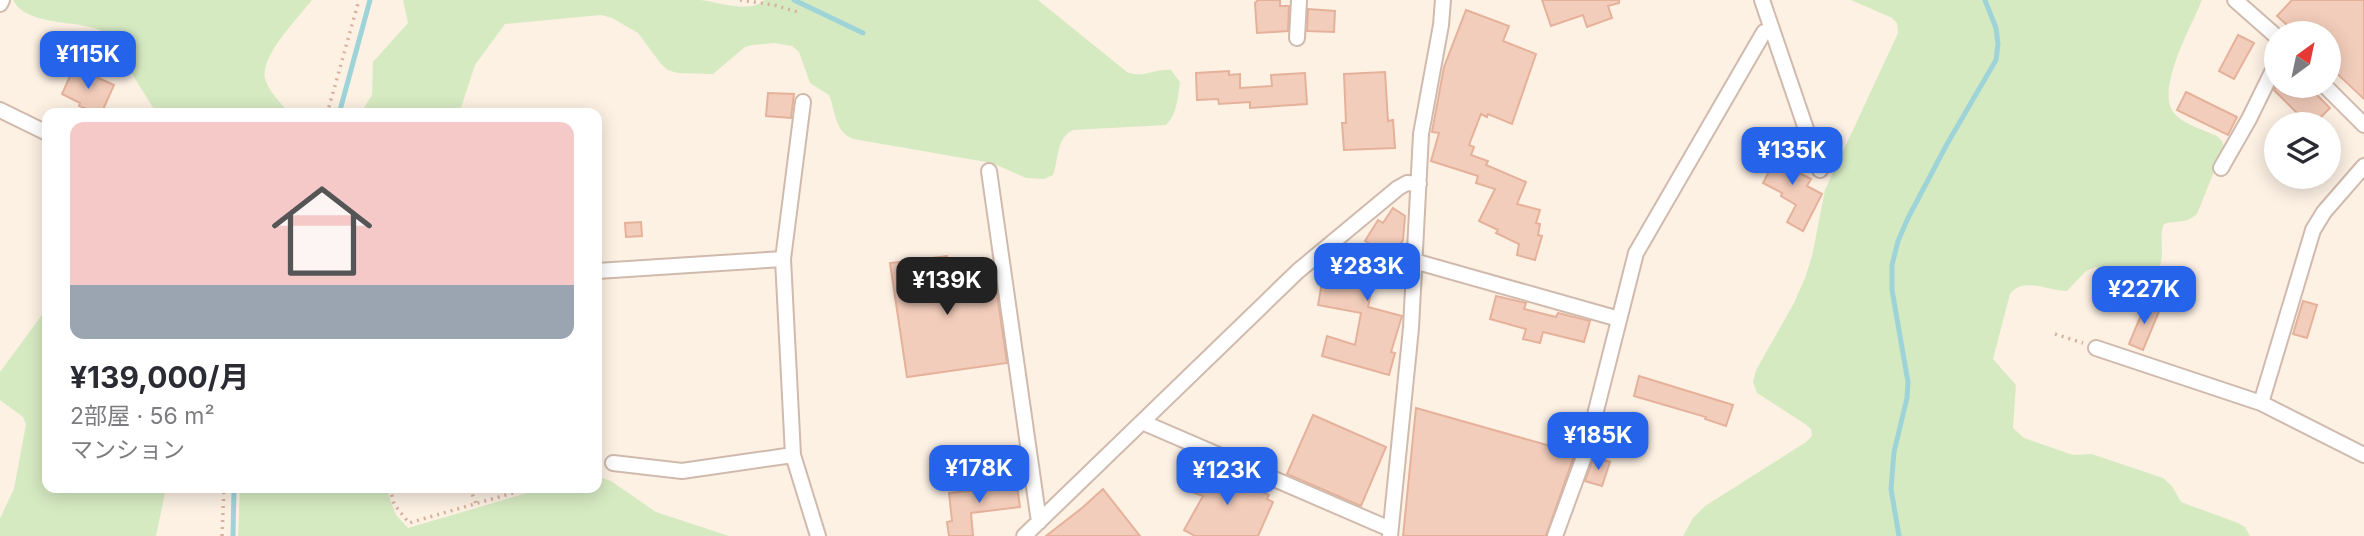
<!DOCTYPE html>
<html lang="ja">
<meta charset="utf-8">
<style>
:root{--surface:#fff;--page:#f7f7f7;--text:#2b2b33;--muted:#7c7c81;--line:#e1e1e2;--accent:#2563eb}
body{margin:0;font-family:Inter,"Noto Sans JP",sans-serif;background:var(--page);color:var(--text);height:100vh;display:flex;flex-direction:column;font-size:26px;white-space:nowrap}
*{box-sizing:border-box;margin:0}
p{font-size:23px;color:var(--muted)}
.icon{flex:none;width:38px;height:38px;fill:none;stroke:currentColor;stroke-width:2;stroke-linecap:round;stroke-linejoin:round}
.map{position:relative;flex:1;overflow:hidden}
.sheet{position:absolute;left:42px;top:108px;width:560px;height:385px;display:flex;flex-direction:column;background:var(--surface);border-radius:14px;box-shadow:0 4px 18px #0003}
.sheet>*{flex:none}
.needle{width:46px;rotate:33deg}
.controls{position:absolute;left:2264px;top:21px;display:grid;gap:14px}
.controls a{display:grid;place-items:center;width:77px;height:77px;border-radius:50%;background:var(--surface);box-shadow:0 4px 18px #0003;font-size:35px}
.price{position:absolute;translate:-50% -60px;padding:0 16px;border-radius:14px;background:var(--accent);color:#fff;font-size:23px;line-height:46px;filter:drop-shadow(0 2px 4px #0008)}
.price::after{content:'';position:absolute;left:50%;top:42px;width:21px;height:16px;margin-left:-10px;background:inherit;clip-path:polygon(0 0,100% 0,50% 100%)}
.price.current{background:#222;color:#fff}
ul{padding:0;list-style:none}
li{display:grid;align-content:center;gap:14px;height:371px;padding:0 28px}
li+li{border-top:2px solid var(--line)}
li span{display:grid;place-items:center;height:217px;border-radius:14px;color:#555}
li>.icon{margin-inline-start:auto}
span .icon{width:126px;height:126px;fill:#fffc;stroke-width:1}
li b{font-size:30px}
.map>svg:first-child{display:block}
.green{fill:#d6eac2}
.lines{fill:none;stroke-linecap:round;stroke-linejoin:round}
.stream{stroke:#9ed4d8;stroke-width:5}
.building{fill:#f3cdbb;stroke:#e5b19b;stroke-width:2}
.street-casing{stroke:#d0baad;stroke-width:18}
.path{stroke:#d7b09e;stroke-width:3.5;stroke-dasharray:2 5;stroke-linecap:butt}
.street{stroke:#fff;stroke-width:14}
</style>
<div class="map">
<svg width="2364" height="536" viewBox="0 0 2364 536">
<rect width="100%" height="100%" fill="#fdf1e4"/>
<path class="green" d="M13 0H312C299 17 260 56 265 78 268 91 281 103 290 114H157L107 34C86 18 28 29 13 0Z
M403 0H701C718 2 751 14 764 0H1038L1127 72C1142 79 1155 68 1171 70L1180 82C1178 96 1177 115 1166 125L1073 130C1056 138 1059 159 1053 175L1044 179 1026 178 992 163 853 139C834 131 836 112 829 95L810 83 799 52 792 46 774 43 753 45 745 47 713 74 677 73 668 70 661 64 638 33 612 18 601 15 505 24 475 65 459 114H360L372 95 373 62 408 23Z
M1851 0H2202C2192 25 2155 90 2174 113 2183 124 2204 130 2217 136L2222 141 2224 147 2197 214C2186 224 2177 220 2164 224 2156 240 2173 266 2145 281L2095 267 2086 271 2067 291C2048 291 2023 276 2010 294L1993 359 2016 385 2013 428 2024 438 2073 455 2092 454 2163 478 2172 486 2181 502 2238 523 2245 527 2250 536H1683L1693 518 1705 506 1806 442 1812 436 1811 429 1805 424 1757 393 1753 382 1756 370 1794 303 1805 278 1812 256 1825 190 1898 33 1897 23 1892 18Z
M47 308V488H166L156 536H0V518L14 489 26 424 23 417 0 400V372Z
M597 476 611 481 656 512 729 536H238L240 488H386L396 515 408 528 544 488H597Z"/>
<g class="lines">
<path class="stream" d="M794 0 863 33
M339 114 370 0
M233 536 234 488
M1899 536 1891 489 1894 452 1907 398 1908 382 1892 290V265L1898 241 1908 218 1947 144 1996 60 1998 44 1996 28 1985 0"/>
</g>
<path class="building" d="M1258 0H1280V6H1289L1288 31 1257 33 1255 3Z
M1542 0H1619V3L1608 6 1612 18 1587 27 1583 15 1551 26Z
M2292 0H2364V99L2329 66V33H2296L2277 16Z
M1308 9 1335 11 1334 32 1307 31Z
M1466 10 1509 26 1503 41 1536 54 1512 124 1488 114 1487 117 1481 114 1469 145 1474 147 1471 155 1488 161 1486 165 1526 182 1517 204 1540 210 1536 223 1540 224 1538 235 1542 236 1535 260 1517 255 1519 244 1496 233 1498 230 1479 221 1495 189 1476 183 1478 176 1431 161 1439 133 1432 132 1444 67Z
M2238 35 2254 43 2234 79 2219 71Z
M74 67 114 85 101 114 79 106 80 103 62 94Z
M1229 71V75L1240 74V88L1272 86 1271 75 1305 73 1307 104 1250 108V102L1219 104 1218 99 1197 100 1196 73Z
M1385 72 1388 121 1393 120 1395 148 1344 150 1342 123H1346L1344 74Z
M2276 86H2308L2330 108 2314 124H2308L2274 90Z
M2186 92 2237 117 2228 135 2177 110Z
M768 93 794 94 791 118 766 116Z
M1775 145 1798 157 1792 169 1811 179 1807 186 1822 194 1803 231 1787 222 1796 205 1781 196 1782 193 1763 183 1773 164 1767 161Z
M1393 208 1405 216 1403 240 1397 250 1394 248 1388 256 1374 278 1368 307 1402 316 1391 352 1395 353 1389 375 1322 356 1327 336 1355 345 1361 313 1318 305 1323 277 1346 282 1370 244 1365 241 1378 220 1383 223Z
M641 222 642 236 626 237 625 223Z
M947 256 950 272 993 266 1007 363 907 377 890 263Z
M1496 296 1526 303 1524 309 1556 317 1558 313 1590 321 1584 342 1543 332 1540 343 1523 339 1526 329 1490 319Z
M2303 301 2317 305 2307 338 2293 334Z
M2146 303 2160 309 2143 350 2129 344Z
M1639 376 1733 405 1726 426 1705 419 1706 417 1634 396Z
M1416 408 1575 453 1546 536H1403Z
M1313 415 1386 447 1361 506 1287 474Z
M1594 457 1610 462 1602 486 1585 481Z
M1204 465 1269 495 1267 499 1273 502 1258 536H1195L1184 530 1203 496 1192 492Z
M992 477 994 489 1017 486 1020 507 971 513 973 536H949L947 522 952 521 949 493 980 490 979 479Z
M1103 489 1140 536H1046L1082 508Z"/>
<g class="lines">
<g class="street-casing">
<path id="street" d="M1762 0 1820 170
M2235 0 2277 37
M0 4 2 0
M1297 38 1299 0
M2325 86 2364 125
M803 102 783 259 793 455 818 536
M0 110 47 133
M2221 168 2249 119 2277 62
M989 171 1039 522
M1414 261 1619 319
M597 271 783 259
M2096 348 2261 403 2364 455
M2261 403 2313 230 2324 212 2364 166
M1142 422 1390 529
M613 463 682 471 793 455
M1024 536 1298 271 1398 188 1407 183 1419 184
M1390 536 1411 328 1421 134 1441 25 1443 0
M1555 536 1585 454 1636 253 1764 32 1772 30"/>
</g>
<path class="path" d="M740 0 774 5 798 12
M327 114 359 0
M2055 334 2083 343
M390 488 394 504 409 523 530 488
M470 488 476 504
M222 536 224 488"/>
<use href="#street" class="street"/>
</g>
</svg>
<div class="controls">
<a><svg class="needle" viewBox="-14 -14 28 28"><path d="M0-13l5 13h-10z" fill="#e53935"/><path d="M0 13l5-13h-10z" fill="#7c7c81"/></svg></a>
<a><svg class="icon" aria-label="layers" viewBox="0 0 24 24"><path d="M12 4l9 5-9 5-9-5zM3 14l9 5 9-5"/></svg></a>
</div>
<b class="price" style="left:88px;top:91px">¥115K</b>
<b class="price" style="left:1792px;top:187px">¥135K</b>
<b class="price" style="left:1367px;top:303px">¥283K</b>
<b class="price current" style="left:947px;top:317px">¥139K</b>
<b class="price" style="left:2144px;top:326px">¥227K</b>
<b class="price" style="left:1598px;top:472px">¥185K</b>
<b class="price" style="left:979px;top:505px">¥178K</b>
<b class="price" style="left:1227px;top:507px">¥123K</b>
<section class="sheet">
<ul>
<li><span style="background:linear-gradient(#f6c9c9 75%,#9aa5b1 0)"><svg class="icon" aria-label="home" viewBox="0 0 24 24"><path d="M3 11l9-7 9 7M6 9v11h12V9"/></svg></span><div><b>¥139,000/月</b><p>2部屋 · 56 m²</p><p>マンション</p></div></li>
</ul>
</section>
</div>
